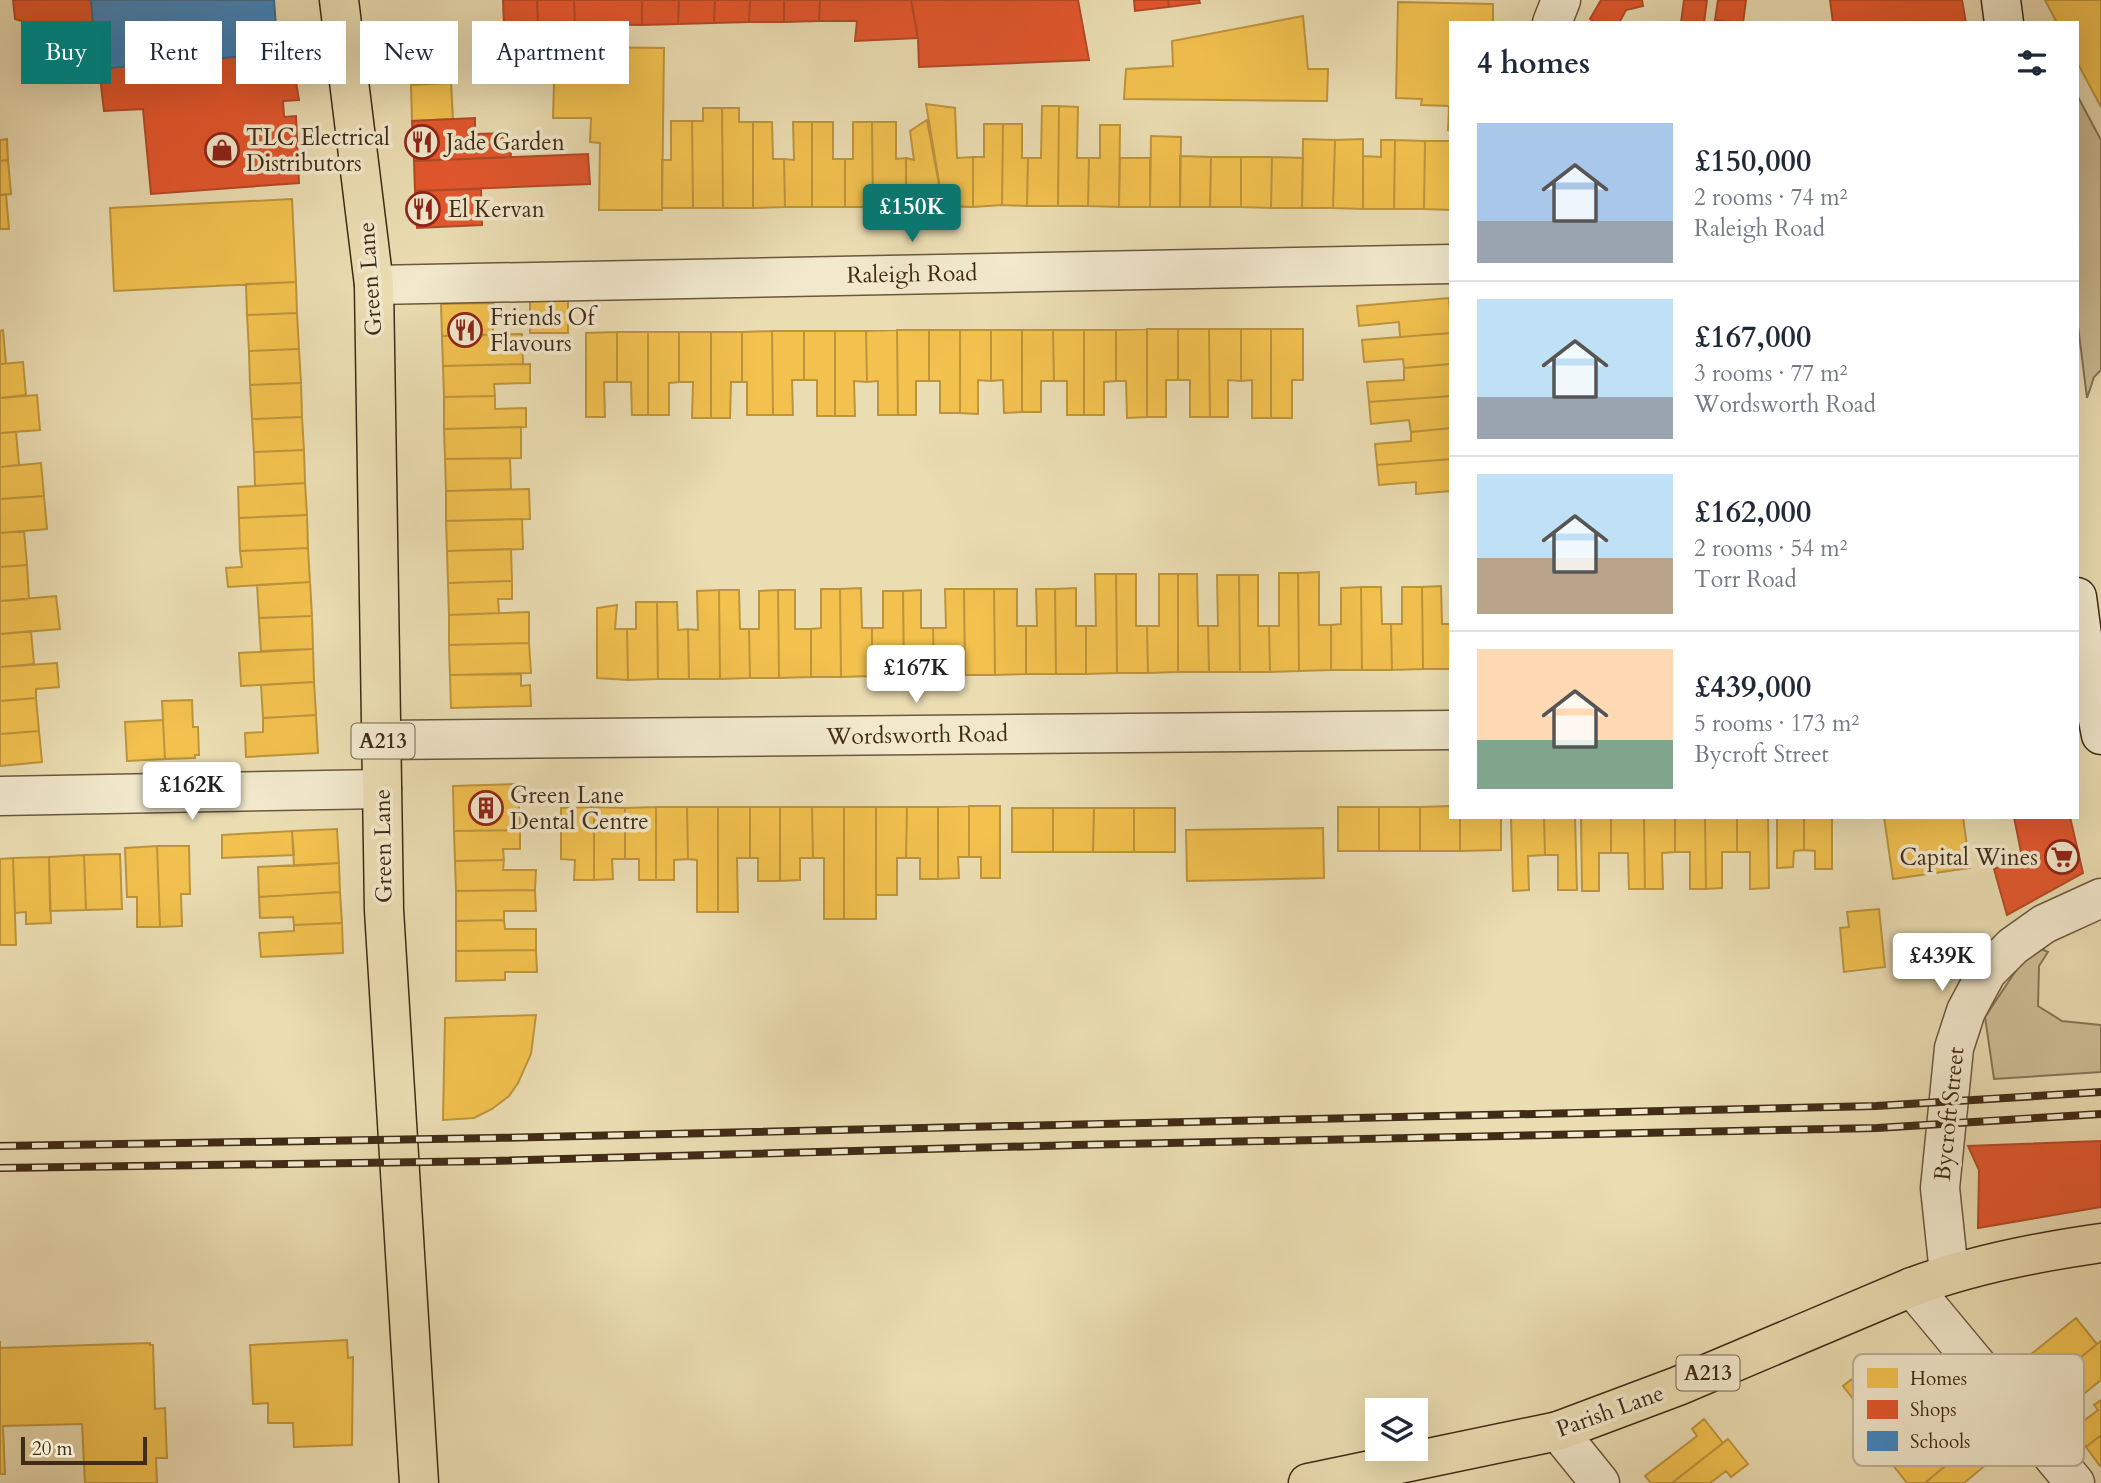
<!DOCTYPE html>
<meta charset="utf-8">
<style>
:root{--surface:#fff;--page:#f2f2f3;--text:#1f2937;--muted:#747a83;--line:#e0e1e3;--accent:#0f766e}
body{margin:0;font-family:Cardo,serif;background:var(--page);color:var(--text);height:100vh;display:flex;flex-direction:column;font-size:26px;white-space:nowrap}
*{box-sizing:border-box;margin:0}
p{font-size:23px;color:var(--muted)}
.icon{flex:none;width:38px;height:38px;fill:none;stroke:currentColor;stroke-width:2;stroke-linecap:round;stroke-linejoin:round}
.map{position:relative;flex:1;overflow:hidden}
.drawer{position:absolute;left:1449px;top:21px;width:630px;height:798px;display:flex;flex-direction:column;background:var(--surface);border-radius:0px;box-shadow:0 7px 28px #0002}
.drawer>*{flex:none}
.top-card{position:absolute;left:21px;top:21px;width:665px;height:63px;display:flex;gap:14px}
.controls{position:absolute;left:1365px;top:1398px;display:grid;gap:14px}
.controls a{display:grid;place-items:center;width:63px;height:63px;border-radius:0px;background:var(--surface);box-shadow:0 7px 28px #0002;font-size:35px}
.scale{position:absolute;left:21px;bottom:18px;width:126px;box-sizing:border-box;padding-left:7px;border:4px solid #402b16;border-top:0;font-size:19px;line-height:24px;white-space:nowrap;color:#402b16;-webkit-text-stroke:5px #f2e9cd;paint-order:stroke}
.price{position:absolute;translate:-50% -60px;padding:0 16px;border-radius:7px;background:#fff;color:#222;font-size:23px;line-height:46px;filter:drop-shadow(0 2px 4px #0008)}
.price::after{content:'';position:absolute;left:50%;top:42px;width:21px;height:16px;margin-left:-10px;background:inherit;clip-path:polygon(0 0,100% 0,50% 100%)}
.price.selected{background:var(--accent);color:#fff}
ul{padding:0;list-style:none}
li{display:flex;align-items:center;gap:21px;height:175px;padding:0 28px}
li+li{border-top:2px solid var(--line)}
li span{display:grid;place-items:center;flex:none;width:196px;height:140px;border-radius:0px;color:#555}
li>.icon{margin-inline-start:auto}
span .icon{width:84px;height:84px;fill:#fffc;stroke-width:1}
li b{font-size:30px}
h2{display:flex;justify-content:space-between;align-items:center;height:84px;padding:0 28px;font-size:30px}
.chip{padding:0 24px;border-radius:0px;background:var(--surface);box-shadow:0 7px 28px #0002;font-size:24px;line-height:63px}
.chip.selected{background:var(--accent);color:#fff}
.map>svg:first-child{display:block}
.green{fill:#cebf97;stroke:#877556;stroke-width:2}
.homes{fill:#f2c14e;stroke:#bd943d;stroke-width:2}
.shops{fill:#e4572e;stroke:#b34a27;stroke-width:2}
.schools{fill:#3f88c5;stroke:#3f6c90;stroke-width:2}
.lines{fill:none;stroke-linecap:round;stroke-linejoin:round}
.street-casing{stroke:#6b583d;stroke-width:41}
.secondary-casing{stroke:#402b16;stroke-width:41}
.primary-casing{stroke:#402b16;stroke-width:41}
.street{stroke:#f2e9cd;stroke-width:38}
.secondary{stroke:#f2e9cd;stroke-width:38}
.primary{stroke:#ebddb2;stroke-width:38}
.rail-casing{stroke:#402b16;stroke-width:8}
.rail{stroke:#f2e9cd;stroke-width:5;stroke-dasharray:16;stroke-linecap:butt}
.labels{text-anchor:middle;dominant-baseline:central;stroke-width:7;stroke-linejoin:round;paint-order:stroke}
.shield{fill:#f2e9cd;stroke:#75644d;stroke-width:2}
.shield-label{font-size:21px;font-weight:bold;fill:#402b16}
.poi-label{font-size:23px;fill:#402b16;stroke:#f2e9cd;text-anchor:start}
.street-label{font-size:23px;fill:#402b16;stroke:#f2e9cd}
.key{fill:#f2e9cd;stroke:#bdb096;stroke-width:2}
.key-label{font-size:19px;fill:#402b16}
</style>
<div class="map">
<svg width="2101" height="1483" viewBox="0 0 2101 1483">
<rect width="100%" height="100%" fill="#ebddb2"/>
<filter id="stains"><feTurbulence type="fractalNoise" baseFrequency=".00286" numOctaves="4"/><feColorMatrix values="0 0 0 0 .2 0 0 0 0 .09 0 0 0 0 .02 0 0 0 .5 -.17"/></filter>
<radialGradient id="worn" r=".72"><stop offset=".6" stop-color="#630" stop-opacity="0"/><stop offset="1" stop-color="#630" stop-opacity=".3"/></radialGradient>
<path class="green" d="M2077 95 2101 140V370L2094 377 2087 398 2077 318Z
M2033 945 2048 952 2039 966 2038 1006 2062 1021 2101 1025V1072L1994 1079 1985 1017Z"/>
<path class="homes" d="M2045 0H2101V107L2077 62V23H2057Z
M1398 2 1493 4V23H1451V131L1448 130 1449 106 1421 105 1422 99 1396 98Z
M1303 16 1308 69H1328L1327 101 1124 99 1126 69 1173 66 1172 41Z
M590 47 664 48 662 210H599L600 143 590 142 591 118H553L554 83H590Z
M451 83 453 119 412 121 411 85Z
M926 104 955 108 957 158 973 157V207L943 206Z
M1042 106H1059L1058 206H1027L1028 158H1041Z
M1059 106 1078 107 1077 158H1089L1088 206H1058Z
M703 108H722L723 208H693L692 121H703Z
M722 108H739V122H753V208H723Z
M927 120 943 206 906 207V158L914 160 910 131Z
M671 121H692L693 208H662V160H671Z
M753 122H772L773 159H784L785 207 753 208Z
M793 122H812V207H785L784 159 794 160Z
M812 122H833V159H845V207H812Z
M853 122H872L873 207H845V159H853Z
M872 122H896V159L906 158V207H873Z
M984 124H1003L1002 205 973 207V157H984Z
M1003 124H1022V158H1028L1027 206 1002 205Z
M1100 125H1120L1119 207 1088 206 1089 158H1100Z
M1151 136 1181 137 1180 207H1150Z
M7 139 8 160 0 161V140Z
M1303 139 1335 140 1333 208H1302Z
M1363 139V209L1333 208 1335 140Z
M1381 140H1395L1394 209H1363V156L1381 157Z
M1395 140 1425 141 1424 209H1394Z
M1425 141H1451V210L1424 209Z
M1180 156 1211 157 1210 207H1180Z
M1211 157H1241V207H1210Z
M1241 157H1272L1271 208 1241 207Z
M1272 157 1303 158 1302 208H1271Z
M1120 158H1150V207H1119Z
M8 160 11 194 0 195V161Z
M6 194 9 229H0V195Z
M292 199 296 282 114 291 110 208Z
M296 282 297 313 247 315 246 284Z
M1449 298 1451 333 1400 337 1399 322 1359 326 1357 306Z
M530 301H568V333H530Z
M493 303V335L442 336 441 304Z
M297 313 299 349 249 351 247 315Z
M1147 329H1178V380H1166V417H1147Z
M1147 329V417L1127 418 1126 381H1116V330Z
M1178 329H1209L1210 417H1190V380H1178Z
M1209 329H1241V381L1228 380V417H1210Z
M1241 329H1271V418H1252V380L1241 381Z
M1271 329H1303V380H1292V418H1271Z
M3 330 6 364H0V331Z
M897 330H929V381H916V415H898Z
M897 330 898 415H878V381L867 382 866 331Z
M929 330H960V413H940V381H929Z
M960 330H991V381L978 380V414L960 413Z
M991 330H1022V412L1004 413 1003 380 991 381Z
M1022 330H1053L1054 381H1041V412H1022Z
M1053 330H1084V415H1067V381H1054Z
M1084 330H1116V381L1104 382V415H1084Z
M772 331H804V380H792L793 415H773Z
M772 331 773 415H747V382H742V332Z
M804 331H835V416H817V380H804Z
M835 331H866L867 382 854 381 855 416H835Z
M617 332H648V415H632L631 382H617Z
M617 332V382H604L605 417H586V333Z
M648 332H679V382L669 383V415H648Z
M679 332H711V418H692L693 382H679Z
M711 332H742V382H731L730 418H711Z
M1451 333V364L1404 368 1403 359 1364 362 1362 340Z
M522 334 523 364 443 366 442 336Z
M299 349 301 383 250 385 249 351Z
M23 362 26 395 0 398V364Z
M530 364V383L494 384 495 396 444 397 443 366Z
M1451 364V396L1369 402 1367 382 1404 380V368Z
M301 383 302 417 252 419 250 385Z
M37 395 40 430 0 433V398Z
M495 396V409L526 408V427L444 429V397Z
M1451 396V428L1411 432 1409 420 1371 424 1369 402Z
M302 417 304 450 254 452 252 419Z
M521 427V458L445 459 444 429Z
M1451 428V459L1377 465 1375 444 1411 441V432Z
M16 432 19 465 0 467V433Z
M304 450 305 483 255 486 254 452Z
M510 458 511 489 446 491 445 459Z
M1451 459V491L1416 494V482L1379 485 1377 465Z
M41 463 44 496 0 499V467Z
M305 483 307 515 239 518 238 487Z
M529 489 530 519 446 521V491Z
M44 496 47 529 0 533V499Z
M307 515 308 548 240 551 239 518Z
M522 519 523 549 447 551 446 521Z
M24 531 27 565 0 567V533Z
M308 548 310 582 228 587 226 568 242 567 240 551Z
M511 549 512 581 448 583 447 551Z
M27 565 29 599 0 601V567Z
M1319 572V625H1331V670L1299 671 1298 573Z
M1279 573H1298L1299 671 1270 672 1269 626H1279Z
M1095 574H1116L1117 673 1086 674V626H1096Z
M1116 574H1136V626H1147L1148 673H1117Z
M1159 574H1178V672L1148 673 1147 626H1159Z
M1178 574H1197L1198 626H1208L1209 672H1178Z
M1217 575H1239L1240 672H1209L1208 626H1218Z
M1239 575H1258V626H1269L1270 672H1240Z
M512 581V599H498L499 613 449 615 448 583Z
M310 582 312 616 259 618 257 585Z
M1441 586 1442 624H1451V669H1423L1422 587Z
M1361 587H1381L1382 624H1391L1392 670H1362Z
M1361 587 1362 670H1331V625L1341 624V588Z
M1402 587H1422L1423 669 1392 670 1391 624H1402Z
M861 588 862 628H872V676L841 677 840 589Z
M1076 588V626H1086V674H1056L1055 589Z
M821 589H840L841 677H811V629L821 628Z
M945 589H964L965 675 934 676 933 628H946Z
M964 589H994L995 675H965Z
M994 589H1017V626H1026V674L995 675Z
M1036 589H1055L1056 674H1026V626H1037Z
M719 590H739L740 629H749L750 678 720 679Z
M719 590 720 679H689L688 629 698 630 697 591Z
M778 590H795V629H811V677L779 678Z
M778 590 779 678H750L749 629H759V591Z
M921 590V628H933L934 676H904L903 591Z
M883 591H903L904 676H872V628H883Z
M56 596 60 629 0 634V601Z
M636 602H657L658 679 628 680 627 629H636Z
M657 602H677L678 630 688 629 689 679H658Z
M617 605 615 629H627L628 680 597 678V608Z
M529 612V643L449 645V615Z
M312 616 313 649 261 651 259 618Z
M31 631 34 664 0 667V634Z
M529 643 531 673 450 675 449 645Z
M313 649 314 682 241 686 239 653Z
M57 663 59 687 36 689V698L0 701V667Z
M521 674V686L530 685 531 706 451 708 450 675Z
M314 682 316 715 263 718 261 685Z
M36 698 39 731 0 734V701Z
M192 700 193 727H198L199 755H195V758L165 759 162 701Z
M316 715 318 753 246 757 245 733 263 732V718Z
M163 720 165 759 127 761 125 722Z
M39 731 42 762 0 766V734Z
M518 784 520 830 454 831 453 786Z
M969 806H1000V878H981V857H969Z
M969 806V857H958L959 878 938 879V807Z
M1451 806V817H1460V851H1420V807Z
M594 807 625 808V859H612L613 879 594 880Z
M594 807V880H574L575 860 561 859V808Z
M656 807H687L688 859 674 860V880H656Z
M656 807V880H639V859H625V808Z
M687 807H718V912H697V860L688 859Z
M718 807H750V858H737L738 912H718Z
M750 807H780V881H758V858H750Z
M780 807H812L813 858H800V880L780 881Z
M812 807H844V919H824V858H813Z
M844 807H876V919H844Z
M876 807H907L906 858H897V895H876Z
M907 807H938V879H920V858H906Z
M1338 807H1379V851H1338Z
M1379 807H1420V851H1379Z
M1012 808H1053V852H1012Z
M1053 808H1094L1093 852H1053Z
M1094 808H1134V852H1093Z
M1134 808H1175V852H1134Z
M1460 817H1501V850L1460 851Z
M1511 817H1544L1545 855 1528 856 1529 890 1513 891Z
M1544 817H1575L1577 890H1558V855H1545Z
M1581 817H1611V853H1599V891H1582Z
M1611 817H1644L1645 889H1629L1628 853H1611Z
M1644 817H1675V852L1662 853 1663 889H1645Z
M1675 817H1705L1706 889H1690V852H1675Z
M1705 817H1737V852H1722V888L1706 889Z
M1737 817H1768L1769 888 1750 889V852H1737Z
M1777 817H1804V850L1794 851 1793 867 1777 868Z
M1804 817H1832V869H1815V851L1804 850Z
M1884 817H1963L1970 868 1893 879Z
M1323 828 1324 878 1187 881 1186 830Z
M337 829 339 863 294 866 292 831Z
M520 830V849H503L504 860 455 861 454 831Z
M292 831 294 855 222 858V835Z
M157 846H189L190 894H181L182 926 160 927Z
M157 846 160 927H137V897H127L125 848Z
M120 854 122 909 86 910 84 855Z
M84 855 86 910 50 911 49 857Z
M49 857 51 923 26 924V912L15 913 13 858Z
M13 858 16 945H0V859Z
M504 860 503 870H536L535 890 456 891 455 861Z
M339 863 340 892 259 897 258 867Z
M535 890 536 911H504V920L456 921V891Z
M340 892 342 923 294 925 293 917 260 918 259 897Z
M1879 909 1885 967 1844 972 1840 928 1849 927 1847 912Z
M504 920 505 929H536V950L456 951V921Z
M342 923 343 953 261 957 259 933 294 931V925Z
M536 950 537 972H505V980L456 981V951Z
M536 1015 531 1054 518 1083 509 1096 492 1109 474 1118 443 1120 445 1018Z
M2076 1318 2097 1344 2040 1390 2019 1364Z
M347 1340 348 1358 353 1357 352 1445 294 1447 293 1423H268V1403L253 1404 250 1345Z
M0 1341V1348L150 1343V1345H153L155 1409 165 1408 167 1458H156L157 1483H85L82 1424 3 1426 5 1474H0Z
M2101 1341V1380L2059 1414 2040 1390Z
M1919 1356 1933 1374 1871 1422 1843 1386 1865 1369 1879 1387Z
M2101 1400V1435L2086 1447 2073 1429 2098 1410 2094 1405Z
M1966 1415 1982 1435 1925 1483H1907L1892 1464 1917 1443 1924 1451Z
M1704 1419 1723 1443 1672 1483H1651L1645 1476 1697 1436 1692 1429Z
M1982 1435 1999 1454 1964 1483H1925Z
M2101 1435V1465L2100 1466 2086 1447Z
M1728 1439 1748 1464 1731 1477 1726 1471 1710 1483H1672Z"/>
<path class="shops" d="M13 0H91L93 22 41 27 15 19Z
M503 0H537L538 25H504Z
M537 0H574L575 24 538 25Z
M574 0H642V25L575 24Z
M642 0H679L678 24 642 25Z
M679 0H715L714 23 678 24Z
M715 0H750L749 22 714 23Z
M750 0H784V22H749Z
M784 0H820L819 21 784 22Z
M820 0H911L918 38 855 41 857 21H819Z
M911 0H1078L1089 60 919 67 918 38Z
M1134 0H1168L1169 7 1135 11Z
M1168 0H1199L1200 3 1169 7Z
M1601 0H1642L1643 6 1626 10 1619 23H1596L1590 19Z
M1684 0H1707L1704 23H1681Z
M1718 0H1746L1743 23 1715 20Z
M1830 0H1962L1966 23H1833Z
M291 52 299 100 283 101 284 117 296 116 299 183 151 194 143 109 104 111 99 68Z
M475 118V134L510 133 511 157 414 161 412 121Z
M588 154 590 184 415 191 414 161Z
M481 189 482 225 417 228 415 191Z
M2014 817H2070L2083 873 2007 915 1994 869 2022 857Z
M2101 1141V1207L1978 1228 1979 1170 1968 1146Z"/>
<path class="schools" d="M91 0H274L278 53 42 74 41 27 93 22Z"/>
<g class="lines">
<g class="street-casing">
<path id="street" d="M1552 23 1561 0
M374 285 1451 264
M383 740 1451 730
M0 796 382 789
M1949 1273 1940 1188 1954 1048 1966 1011 1987 972 2013 946 2044 924 2101 898
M1912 1287 2075 1483
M1558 1431 1600 1483"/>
</g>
<g class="secondary-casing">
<path id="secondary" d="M2001 0 2004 23
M2077 597 2083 643 2101 735"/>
</g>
<g class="primary-casing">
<path id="primary" d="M339 0 374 285 384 910 419 1483
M1308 1483 1558 1431 1678 1386 1912 1287C1972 1265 2037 1252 2101 1243"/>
</g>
<use href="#street" class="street"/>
<use href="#secondary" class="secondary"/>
<use href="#primary" class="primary"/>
<g class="rail-casing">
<path id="rail" d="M0 1146 493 1138 1876 1106 2101 1092
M0 1168 492 1161 1076 1145 1877 1128 2101 1114"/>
</g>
<use href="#rail" class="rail"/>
</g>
<defs>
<g id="restaurant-ring" transform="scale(1.75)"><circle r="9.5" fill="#f2e9cd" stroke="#8f2418" stroke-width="1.5"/><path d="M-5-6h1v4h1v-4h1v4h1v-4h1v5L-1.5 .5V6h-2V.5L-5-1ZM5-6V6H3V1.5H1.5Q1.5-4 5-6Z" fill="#8f2418"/></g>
<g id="shop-ring" transform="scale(1.75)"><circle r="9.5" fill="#f2e9cd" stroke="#8f2418" stroke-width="1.5"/><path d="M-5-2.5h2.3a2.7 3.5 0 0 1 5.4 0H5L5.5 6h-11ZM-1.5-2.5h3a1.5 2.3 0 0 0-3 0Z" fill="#8f2418"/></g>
<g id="building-ring" transform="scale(1.75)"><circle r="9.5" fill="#f2e9cd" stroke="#8f2418" stroke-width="1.5"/><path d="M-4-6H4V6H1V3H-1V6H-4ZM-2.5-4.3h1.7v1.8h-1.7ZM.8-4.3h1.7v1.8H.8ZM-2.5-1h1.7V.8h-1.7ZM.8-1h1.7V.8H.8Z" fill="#8f2418"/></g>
<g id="supermarket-ring" transform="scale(1.75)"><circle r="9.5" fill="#f2e9cd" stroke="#8f2418" stroke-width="1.5"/><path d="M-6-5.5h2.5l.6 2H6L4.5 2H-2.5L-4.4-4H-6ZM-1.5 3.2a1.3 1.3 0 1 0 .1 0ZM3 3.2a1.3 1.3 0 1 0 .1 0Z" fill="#8f2418"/></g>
</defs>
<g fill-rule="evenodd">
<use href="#restaurant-ring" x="422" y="142"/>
<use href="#shop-ring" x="222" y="150"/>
<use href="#restaurant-ring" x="423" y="209"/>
<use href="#restaurant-ring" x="465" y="330"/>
<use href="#building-ring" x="486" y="808"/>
<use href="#supermarket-ring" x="2062" y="857"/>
</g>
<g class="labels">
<g class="shield">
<rect x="351.5" y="723.5" width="63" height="35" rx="5"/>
<rect x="1676.5" y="1355.5" width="63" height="35" rx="5"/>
</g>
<g class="shield-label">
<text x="383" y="741">A213</text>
<text x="1708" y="1373">A213</text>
</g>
<g class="poi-label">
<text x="246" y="137">TLC Electrical<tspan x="246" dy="26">Distributors</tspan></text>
<text x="446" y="142">Jade Garden</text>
<text x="448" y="209">El Kervan</text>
<text x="490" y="317">Friends Of<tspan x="490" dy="26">Flavours</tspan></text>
<text x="510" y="795">Green Lane<tspan x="510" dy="26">Dental Centre</tspan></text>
<text x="2038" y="857" text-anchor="end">Capital Wines</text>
</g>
<g class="street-label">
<text transform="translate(912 274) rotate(-1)">Raleigh Road</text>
<text transform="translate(370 279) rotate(-94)">Green Lane</text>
<text transform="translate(917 735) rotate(-1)">Wordsworth Road</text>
<text transform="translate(383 846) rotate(-91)">Green Lane</text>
<text transform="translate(1949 1114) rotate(-84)">Bycroft Street</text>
<text transform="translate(1610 1411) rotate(-20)">Parish Lane</text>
</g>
</g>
<rect x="1853" y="1354" width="231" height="112" rx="10" class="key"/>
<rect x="1867" y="1368" width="31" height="20" fill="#f2c14e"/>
<rect x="1867" y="1400" width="31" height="19" fill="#e4572e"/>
<rect x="1867" y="1431" width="31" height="20" fill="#3f88c5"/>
<g class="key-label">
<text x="1910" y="1385">Homes</text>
<text x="1910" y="1416">Shops</text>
<text x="1910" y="1448">Schools</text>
</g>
<rect width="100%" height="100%" filter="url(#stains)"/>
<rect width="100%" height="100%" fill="url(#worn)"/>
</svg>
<div class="controls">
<a><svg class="icon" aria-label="layers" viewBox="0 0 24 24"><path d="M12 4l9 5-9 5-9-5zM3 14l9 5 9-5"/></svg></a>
</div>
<div class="scale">20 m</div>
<b class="price selected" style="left:912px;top:244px">£150K</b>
<b class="price" style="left:916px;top:705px">£167K</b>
<b class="price" style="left:192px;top:822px">£162K</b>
<b class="price" style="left:1942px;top:993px">£439K</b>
<div class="top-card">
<a class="chip selected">Buy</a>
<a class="chip">Rent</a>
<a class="chip">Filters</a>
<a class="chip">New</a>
<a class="chip">Apartment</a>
</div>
<section class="drawer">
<h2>4 homes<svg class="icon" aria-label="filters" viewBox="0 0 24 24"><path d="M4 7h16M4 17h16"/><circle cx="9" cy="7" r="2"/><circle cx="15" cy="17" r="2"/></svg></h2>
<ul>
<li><span style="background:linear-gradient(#a9c7e8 70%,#9aa5b1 0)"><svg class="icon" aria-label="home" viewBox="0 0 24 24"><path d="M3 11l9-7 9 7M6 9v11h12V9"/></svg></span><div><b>£150,000</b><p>2 rooms · 74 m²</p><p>Raleigh Road</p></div></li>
<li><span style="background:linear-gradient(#bfe0f5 70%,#9aa5b1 0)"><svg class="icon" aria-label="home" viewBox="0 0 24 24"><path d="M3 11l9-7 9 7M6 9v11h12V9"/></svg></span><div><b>£167,000</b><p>3 rooms · 77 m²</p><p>Wordsworth Road</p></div></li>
<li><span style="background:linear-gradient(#bfe0f5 60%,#b9a48a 0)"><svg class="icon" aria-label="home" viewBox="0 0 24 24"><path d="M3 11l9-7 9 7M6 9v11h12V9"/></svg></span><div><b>£162,000</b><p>2 rooms · 54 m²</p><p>Torr Road</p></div></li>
<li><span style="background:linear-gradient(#ffd9b3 65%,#7fa58c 0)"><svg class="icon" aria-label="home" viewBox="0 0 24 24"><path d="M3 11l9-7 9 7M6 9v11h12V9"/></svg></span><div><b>£439,000</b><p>5 rooms · 173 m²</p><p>Bycroft Street</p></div></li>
</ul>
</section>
</div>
